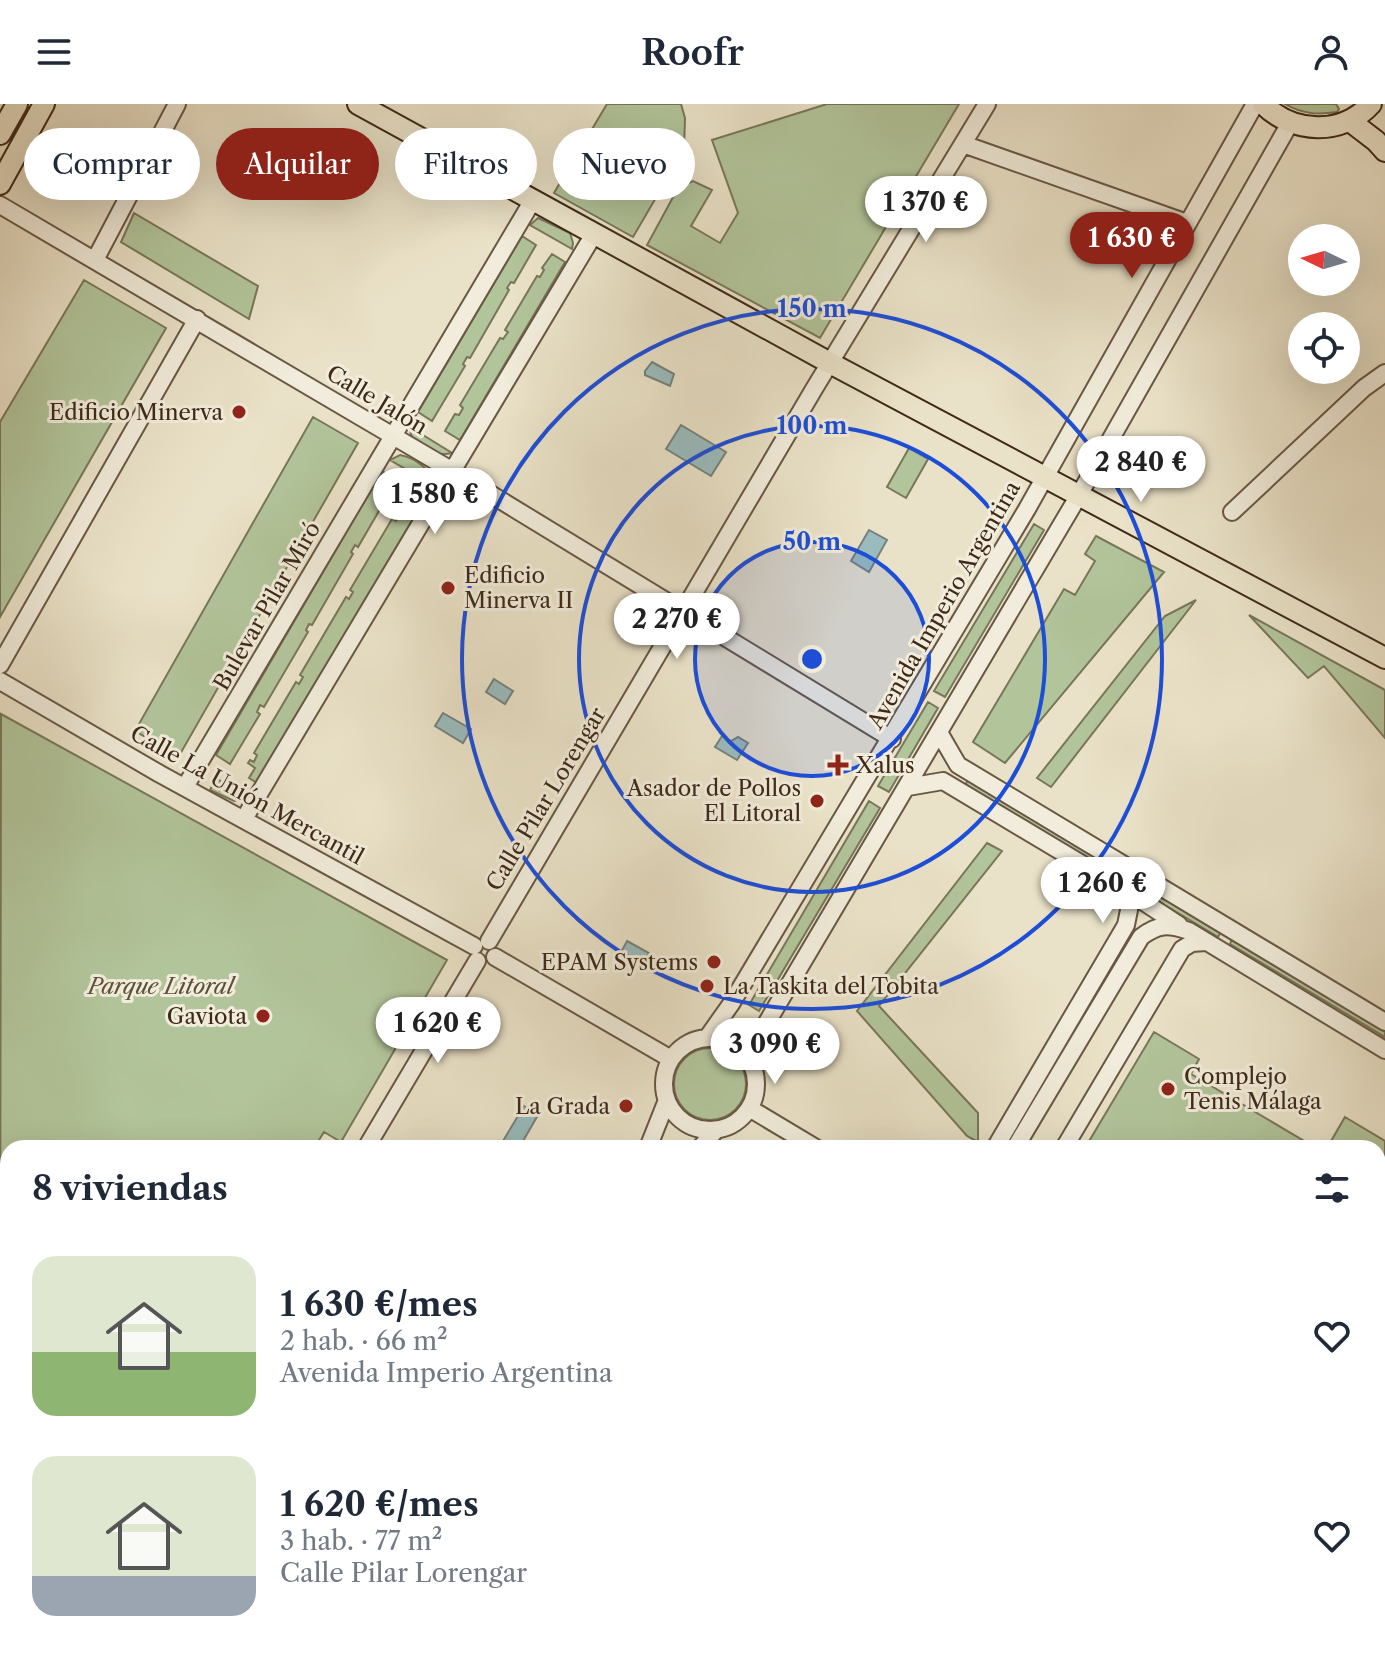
<!DOCTYPE html>
<html lang="es">
<meta charset="utf-8">
<style>
:root{--surface:#fff;--page:#f2f2f3;--text:#1f2937;--muted:#747a83;--accent:#8f2418}
body{margin:0;font-family:"Libre Caslon Text",serif;background:var(--page);color:var(--text);height:100vh;display:flex;flex-direction:column;font-size:30px;white-space:nowrap}
*{box-sizing:border-box;margin:0}
p{font-size:26px;color:var(--muted)}
.icon{flex:none;width:44px;height:44px;fill:none;stroke:currentColor;stroke-width:2;stroke-linecap:round;stroke-linejoin:round}
.map{position:relative;flex:1;overflow:hidden}
.side{position:absolute;left:0px;top:1036px;width:1386px;height:514px;display:flex;flex-direction:column;background:var(--surface);border-radius:24px 24px 0 0;box-shadow:0 8px 32px #0002}
.side>*{flex:none}
.guide{position:absolute;left:24px;top:24px;width:800px;height:72px;display:flex;gap:16px}
.needle{width:52px;rotate:275deg}
.fabs{position:absolute;left:1288px;top:120px;display:grid;gap:16px}
.fabs a{display:grid;place-items:center;width:72px;height:72px;border-radius:50%;background:var(--surface);box-shadow:0 8px 32px #0002;font-size:40px}
.price{position:absolute;translate:-50% -68px;padding:0 18px;border-radius:28px;background:#fff;color:#222;font-size:26px;line-height:52px;filter:drop-shadow(0 2px 4px #0008)}
.price::after{content:'';position:absolute;left:50%;top:48px;width:24px;height:18px;margin-left:-12px;background:inherit;clip-path:polygon(0 0,100% 0,50% 100%)}
.price.on{background:var(--accent);color:#fff}
ul{padding:0;list-style:none}
li{display:flex;align-items:center;gap:24px;height:200px;padding:0 32px}
li span{display:grid;place-items:center;flex:none;width:224px;height:160px;border-radius:24px;color:#555}
li>.icon{margin-inline-start:auto}
span .icon{width:96px;height:96px;fill:#fffc;stroke-width:1}
li b{font-size:34px}
h2{display:flex;justify-content:space-between;align-items:center;height:96px;padding:0 32px;font-size:34px}
.pill{padding:0 28px;border-radius:36px;background:var(--surface);box-shadow:0 8px 32px #0002;font-size:28px;line-height:72px}
.pill.on{background:var(--accent);color:#fff}
header{display:flex;justify-content:space-between;align-items:center;height:104px;padding:0 32px;background:var(--surface);font-size:36px;font-weight:600}
.map>svg:first-child{display:block}
.green{fill:#b2c49a;stroke:#787659;stroke-width:2}
.water{fill:#9abcbe;stroke:#75817c;stroke-width:2}
.lines{fill:none;stroke-linecap:round;stroke-linejoin:round}
.minor-casing{stroke:#695744;stroke-width:20}
.major-casing{stroke:#3e2918;stroke-width:24}
.minor{stroke:#f1ecdb;stroke-width:16}
.major{stroke:#eae2c8;stroke-width:20}
.ring{fill:none;stroke:#1d4ed8;stroke-width:4}
.poi-dot{fill:#8f2418;stroke:#f1ecdb;stroke-width:3}
.labels{text-anchor:middle;dominant-baseline:central;stroke-width:6;stroke-linejoin:round;paint-order:stroke}
.street-label{font-size:22px;fill:#3e2918;stroke:#f1ecdb}
.poi-label{font-size:22px;fill:#3e2918;stroke:#f1ecdb;text-anchor:end}
.park-label{font-size:22px;font-style:italic;fill:#5b5038;stroke:#f1ecdb}
.centre{fill:#1d4ed8;stroke:#f1ecdb;stroke-width:4}
.ring-label{font-size:24px;text-anchor:middle;font-weight:bold;fill:#1d4ed8;stroke:#f1ecdb;stroke-width:6;stroke-linejoin:round;paint-order:stroke}
</style>
<header><svg class="icon" aria-label="menu" viewBox="0 0 24 24"><path d="M4 6h16M4 12h16M4 18h16"/></svg>Roofr<svg class="icon" aria-label="person" viewBox="0 0 24 24"><circle cx="12" cy="8" r="4"/><path d="M4 21q1-7 8-7t8 7"/></svg></header>
<div class="map">
<svg width="1385" height="1549" viewBox="0 0 1385 1549">
<rect width="100%" height="100%" fill="#eae2c8"/>
<filter id="stains"><feTurbulence type="fractalNoise" baseFrequency=".0025" numOctaves="4"/><feColorMatrix values="0 0 0 0 .2 0 0 0 0 .09 0 0 0 0 .02 0 0 0 .5 -.17"/></filter>
<radialGradient id="worn" r=".72"><stop offset=".6" stop-color="#630" stop-opacity="0"/><stop offset="1" stop-color="#630" stop-opacity=".3"/></radialGradient>
<path class="green" d="M607 0H681L685 14 684 46 633 133 554 89Z
M827 0H959L820 234 647 141 678 84 693 77 712 86 691 122 720 139 738 109 712 36Z
M1285 0H1336L1339 5 1337 8C1318 11 1302 10 1285 0Z
M134 109 258 182 249 215 121 138Z
M538 114 570 129 573 139 572 145 530 121Z
M522 132 536 141 514 179 511 178 507 184 509 186 470 254 467 253 463 260 465 262 432 317 418 308Z
M552 150 565 158 460 336 445 327 455 310 459 311 463 304 460 301 500 234 503 235 508 228 505 226 537 172 540 173 544 166 542 164Z
M84 176 166 224 0 513V318Z
M313 313 358 339 179 652 135 627Z
M410 323 452 349C436 354 409 341 410 323Z
M909 344 928 355 906 394 887 383Z
M400 351C415 354 432 365 433 381L390 356Z
M382 367 397 376 358 443 355 441 351 448 353 450 312 521 309 520 306 526 308 528 264 603 260 601 257 608 260 610 230 660 216 651Z
M415 387 426 393 257 679 249 674 255 664 248 659 250 656 254 658 257 651 254 649 296 578 299 580 303 573 300 571 346 493 349 495 353 488 350 486 392 415 396 417 400 411 396 408 400 401 405 403Z
M1034 420 1044 426 945 593 934 587Z
M1096 432 1164 468 1005 659 973 638 1064 485 1075 491 1095 457 1085 450Z
M1196 496 1051 683 1037 674 1165 512Z
M1249 511 1385 586V634L1324 562 1308 574Z
M928 598 938 604 889 688 878 682Z
M1 610 447 856 341 1038 324 1028 314 1044H8V1249L0 1244Z
M216 674 248 694 234 697 210 686Z
M968 676 1221 828 1218 833 965 681Z
M869 697 880 704 759 907 749 901Z
M987 739 1002 747 879 902 978 1009V1038L967 1032 857 907Z
M1232 835 1385 928V933L1230 840Z
M1123 841 1126 843 1007 1044H1003Z
M1154 928 1199 955 1191 970 1316 1044H1085Z
M674 980a36 36 0 1 1 72 0a36 36 0 1 1-72 0Z
M1345 1013 1385 1037V1351L1378 1347V1044H1327Z
M788 1542H868L880 1549H784Z
M897 1542H950L961 1549H908Z
M1067 1542H1337L1335 1549H1079Z"/>
<path class="water" d="M652 258 674 270 670 282 645 271V267Z
M681 321 726 348 711 372 666 345Z
M869 426 887 436 869 468 851 457Z
M494 575 513 587 505 600 486 588Z
M443 609 471 625 463 639 435 622Z
M722 632 731 637 738 633 748 639 737 656 715 643Z
M627 837 649 849 641 862 620 850Z
M524 1002 538 1011 519 1044 503 1037Z"/>
<g class="lines">
<g class="minor-casing">
<path id="minor" d="M963 40 1187 119
M0 101 451 366 892 635
M95 156 177 0
M1232 408 1364 284 1385 269
M0 561 197 215
M0 577 160 670 474 842
M940 630 958 661 1385 918
M185 683 533 96
M908 683 943 677 1127 787 1129 806 1126 821 995 1044
M244 715 594 130
M1127 787 1179 821
M489 837 814 285 987 0
M495 853 671 955
M707 934 731 900 1027 405 1255 0
M664 980a46 46 0 1 1 92 0a46 46 0 1 1-92 0Z
M750 958 766 920 1079 391 1290 19
M749 1004 816 1044
M366 1044 477 857
M648 1044 667 996
M700 1044 716 1026
M1015 1044 1141 833C1158 820 1168 820 1189 827L1385 946
M1064 1044 1182 845 1192 839 1206 838
M0 1272 8 1277
M1378 1375 1385 1379
M468 1542 480 1549
M1036 1542 1047 1549
M68 1549 72 1542
M354 1549 356 1542
M400 1549 404 1542
M696 1549 701 1542
M717 1549 721 1542"/>
</g>
<g class="major-casing">
<path id="major" d="M358 0 830 259 1385 554
M1263 0C1293 30 1342 32 1371 0
M1350 17 1376 37 1385 47
M0 30 17 0
M0 80 44 0
M1378 1505 1385 1481
M1366 1549 1368 1542"/>
</g>
<use href="#minor" class="minor"/>
<use href="#major" class="major"/>
</g>
<circle cx="812" cy="555" r="117" fill="#1d4ed8" fill-opacity=".12"/>
<g class="ring">
<circle cx="812" cy="555" r="117"/>
<circle cx="812" cy="555" r="233"/>
<circle cx="812" cy="555" r="350"/>
</g>
<g class="poi-dot">
<circle cx="239" cy="308" r="8"/>
<circle cx="448" cy="484" r="8"/>
<path d="M834 649h8v8h8v8h-8v8h-8v-8h-8v-8h8z"/>
<circle cx="817" cy="697" r="8"/>
<circle cx="714" cy="858" r="8"/>
<circle cx="707" cy="882" r="8"/>
<circle cx="263" cy="912" r="8"/>
<circle cx="1168" cy="985" r="8"/>
<circle cx="626" cy="1002" r="8"/>
</g>
<g class="labels">
<g class="street-label">
<text transform="translate(377 296) rotate(31)">Calle Jalón</text>
<text transform="translate(944 501) rotate(-60)">Avenida Imperio Argentina</text>
<text transform="translate(267 502) rotate(-60)">Bulevar Pilar Miró</text>
<text transform="translate(247 691) rotate(29)">Calle La Unión Mercantil</text>
<text transform="translate(546 695) rotate(-59)">Calle Pilar Lorengar</text>
</g>
<g class="poi-label">
<text x="223" y="308">Edificio Minerva</text>
<text x="464" y="471" text-anchor="start">Edificio<tspan x="464" dy="25">Minerva II</tspan></text>
<text x="856" y="661" text-anchor="start">Xalus</text>
<text x="801" y="684">Asador de Pollos<tspan x="801" dy="25">El Litoral</tspan></text>
<text x="698" y="858">EPAM Systems</text>
<text x="723" y="882" text-anchor="start">La Taskita del Tobita</text>
<text x="247" y="912">Gaviota</text>
<text x="1184" y="972" text-anchor="start">Complejo<tspan x="1184" dy="25">Tenis Málaga</tspan></text>
<text x="610" y="1002">La Grada</text>
</g>
<g class="park-label">
<text x="161" y="882">Parque Litoral</text>
</g>
</g>
<circle cx="812" cy="555" r="12" class="centre"/>
<g class="ring-label">
<text x="812" y="213">150 m</text>
<text x="812" y="330">100 m</text>
<text x="812" y="446">50 m</text>
</g>
<rect width="100%" height="100%" filter="url(#stains)"/>
<rect width="100%" height="100%" fill="url(#worn)"/>
</svg>
<div class="fabs">
<a><svg class="needle" viewBox="-14 -14 28 28"><path d="M0-13l5 13h-10z" fill="#e53935"/><path d="M0 13l5-13h-10z" fill="#747a83"/></svg></a>
<a><svg class="icon" aria-label="locate" viewBox="0 0 24 24"><circle cx="12" cy="12" r="6"/><path d="M12 2v4M12 18v4M2 12h4M18 12h4"/></svg></a>
</div>
<b class="price" style="left:926px;top:140px">1 370 €</b>
<b class="price on" style="left:1132px;top:176px">1 630 €</b>
<b class="price" style="left:1141px;top:400px">2 840 €</b>
<b class="price" style="left:435px;top:432px">1 580 €</b>
<b class="price" style="left:677px;top:557px">2 270 €</b>
<b class="price" style="left:1103px;top:821px">1 260 €</b>
<b class="price" style="left:438px;top:961px">1 620 €</b>
<b class="price" style="left:775px;top:982px">3 090 €</b>
<div class="guide">
<a class="pill">Comprar</a>
<a class="pill on">Alquilar</a>
<a class="pill">Filtros</a>
<a class="pill">Nuevo</a>
</div>
<section class="side">
<h2>8 viviendas<svg class="icon" aria-label="filters" viewBox="0 0 24 24"><path d="M4 7h16M4 17h16"/><circle cx="9" cy="7" r="2"/><circle cx="15" cy="17" r="2"/></svg></h2>
<ul>
<li><span style="background:linear-gradient(#dfe7d0 60%,#8fb573 0)"><svg class="icon" aria-label="home" viewBox="0 0 24 24"><path d="M3 11l9-7 9 7M6 9v11h12V9"/></svg></span><div><b>1 630 €/mes</b><p>2 hab. · 66 m²</p><p>Avenida Imperio Argentina</p></div><svg class="icon" aria-label="heart" viewBox="0 0 24 24"><path d="M12 20l-8-8c-3-5 5-10 8-4 3-6 11-1 8 4z"/></svg></li>
<li><span style="background:linear-gradient(#dfe7d0 75%,#9aa5b1 0)"><svg class="icon" aria-label="home" viewBox="0 0 24 24"><path d="M3 11l9-7 9 7M6 9v11h12V9"/></svg></span><div><b>1 620 €/mes</b><p>3 hab. · 77 m²</p><p>Calle Pilar Lorengar</p></div><svg class="icon" aria-label="heart" viewBox="0 0 24 24"><path d="M12 20l-8-8c-3-5 5-10 8-4 3-6 11-1 8 4z"/></svg></li>
</ul>
</section>
</div>
